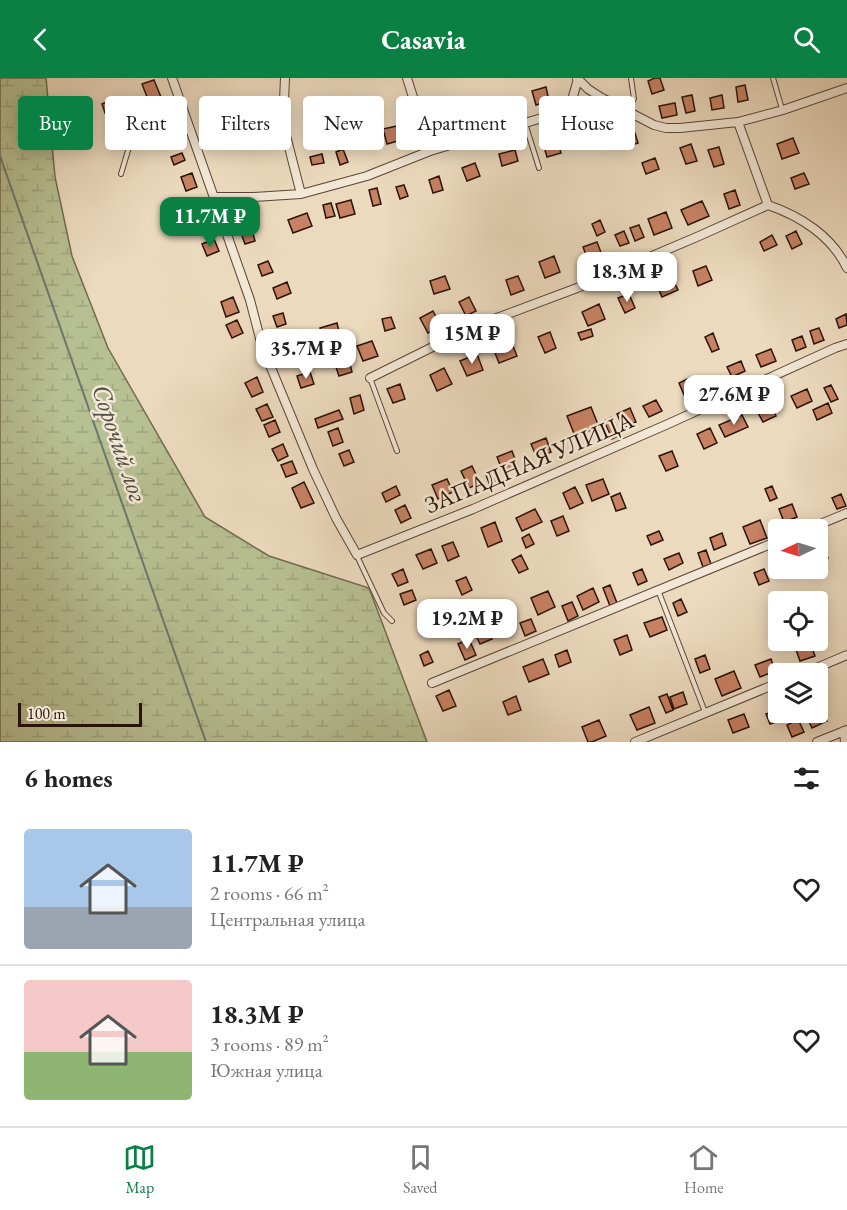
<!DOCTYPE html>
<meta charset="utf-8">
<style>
:root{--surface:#fff;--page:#f2f2f2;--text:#222;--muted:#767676;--line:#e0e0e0;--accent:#0b8043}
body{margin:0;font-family:"EB Garamond",serif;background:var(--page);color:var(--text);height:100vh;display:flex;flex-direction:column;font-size:22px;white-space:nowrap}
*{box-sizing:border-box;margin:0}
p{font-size:20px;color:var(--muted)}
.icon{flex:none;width:33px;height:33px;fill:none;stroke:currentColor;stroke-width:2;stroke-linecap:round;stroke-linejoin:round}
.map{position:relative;height:664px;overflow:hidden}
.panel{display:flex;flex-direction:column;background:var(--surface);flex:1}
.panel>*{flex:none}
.hud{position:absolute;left:18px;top:18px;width:812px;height:54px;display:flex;gap:12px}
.needle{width:39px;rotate:266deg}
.buttons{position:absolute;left:768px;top:441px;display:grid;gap:12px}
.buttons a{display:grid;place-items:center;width:60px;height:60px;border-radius:6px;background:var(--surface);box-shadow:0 3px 15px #0003;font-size:30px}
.scale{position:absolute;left:18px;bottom:15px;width:124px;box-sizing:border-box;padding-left:6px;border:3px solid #2a1309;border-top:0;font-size:16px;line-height:21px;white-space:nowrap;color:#2a1309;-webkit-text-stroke:4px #f3e7d5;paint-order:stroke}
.price{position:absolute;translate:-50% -51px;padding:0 14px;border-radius:12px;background:#fff;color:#222;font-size:20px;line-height:39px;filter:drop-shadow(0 2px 3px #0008)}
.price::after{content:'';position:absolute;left:50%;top:36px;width:18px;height:14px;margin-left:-9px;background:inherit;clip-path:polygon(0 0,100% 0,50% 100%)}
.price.selected{background:var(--accent);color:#fff}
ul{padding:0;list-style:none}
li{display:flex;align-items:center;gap:18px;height:150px;padding:0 24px}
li+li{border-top:2px solid var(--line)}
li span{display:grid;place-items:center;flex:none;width:168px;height:120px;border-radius:6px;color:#555}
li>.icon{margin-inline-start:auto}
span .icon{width:72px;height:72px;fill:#fffc;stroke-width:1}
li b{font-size:26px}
h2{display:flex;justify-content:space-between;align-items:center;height:72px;padding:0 24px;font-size:26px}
.tag{padding:0 21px;border-radius:6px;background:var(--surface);box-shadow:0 3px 15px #0003;font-size:21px;line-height:54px}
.tag.selected{background:var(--accent);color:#fff}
header{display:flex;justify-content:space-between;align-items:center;height:78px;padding:0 24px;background:var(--accent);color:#fff;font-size:27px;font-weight:700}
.menu{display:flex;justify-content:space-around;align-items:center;height:84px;border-top:2px solid var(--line);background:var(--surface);font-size:16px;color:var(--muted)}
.menu a{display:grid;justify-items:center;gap:3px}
.menu .selected{color:var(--accent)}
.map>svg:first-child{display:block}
.wetland{fill:url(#wetland-marsh);stroke:#706a4e;stroke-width:1.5}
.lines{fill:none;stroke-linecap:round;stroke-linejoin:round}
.stream{stroke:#6d786d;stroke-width:2}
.building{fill:#c78163;stroke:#2a1309;stroke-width:1.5}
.lane-casing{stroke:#5a4536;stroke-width:6}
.street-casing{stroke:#5a4536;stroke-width:10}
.lane{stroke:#f3e7d5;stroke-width:4}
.street{stroke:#f3e7d5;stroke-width:8}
.labels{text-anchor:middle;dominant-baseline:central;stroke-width:5;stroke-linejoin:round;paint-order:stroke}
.street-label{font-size:24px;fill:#2a1309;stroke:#f3e7d5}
.water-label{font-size:26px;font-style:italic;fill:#514e43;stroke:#f3e7d5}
</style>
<header><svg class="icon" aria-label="back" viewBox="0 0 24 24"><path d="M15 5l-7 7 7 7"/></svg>Casavia<svg class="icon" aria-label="search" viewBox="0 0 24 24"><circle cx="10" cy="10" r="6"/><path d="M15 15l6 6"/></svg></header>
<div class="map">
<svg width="847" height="664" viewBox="0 0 847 664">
<defs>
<pattern id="wetland-marsh" width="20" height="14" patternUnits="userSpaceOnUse" patternTransform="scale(1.5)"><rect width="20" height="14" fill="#b7c092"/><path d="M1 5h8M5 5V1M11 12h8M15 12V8" fill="none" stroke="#9ea47d"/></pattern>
</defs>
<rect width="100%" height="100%" fill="#ecdabe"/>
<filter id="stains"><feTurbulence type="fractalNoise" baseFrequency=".00333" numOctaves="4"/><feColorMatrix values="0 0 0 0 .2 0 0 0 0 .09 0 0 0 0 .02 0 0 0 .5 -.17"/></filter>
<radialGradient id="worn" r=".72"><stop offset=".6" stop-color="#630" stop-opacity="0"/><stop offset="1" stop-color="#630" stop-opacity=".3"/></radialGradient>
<path class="wetland" d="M0 0H46L55 99 72 178 108 270 205 439 269 478 369 510 427 664H0Z"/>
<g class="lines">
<path class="stream" d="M0 78 206 664"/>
</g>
<path class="building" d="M655 0H660L664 12 652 16 648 3Z
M154 2 161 19 149 24 142 6Z
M745 7 748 22 738 24 736 9Z
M546 9 549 23 536 27 532 13Z
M692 17 695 33 686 35 682 19Z
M722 17 724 30 712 32 710 20Z
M111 22 114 32 105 35 102 26Z
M511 22 514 31 497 36 494 26Z
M675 25 677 37 662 40 659 28Z
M219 26 224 43 216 46 211 29Z
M461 39 463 47 447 52 444 44Z
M597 46 601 59 590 62 586 49Z
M397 48 401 62 387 66 383 51Z
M112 52H122V61H112Z
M634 52 638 65 629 68 625 55Z
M793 60 799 75 782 81 777 66Z
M557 61 561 75 547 79 543 65Z
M691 66 697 83 686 86 680 70Z
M719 69 724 86 714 89 708 72Z
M343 71 348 84 340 87 336 74Z
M515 72 518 83 502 88 499 76Z
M182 75 185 82 174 87 171 79Z
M322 76 324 85 312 87 310 79Z
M655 80 659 91 646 96 642 85Z
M475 85 480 98 467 103 462 90Z
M192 95 197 109 186 113 181 99Z
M804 95 809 106 795 111 791 100Z
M439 98 443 112 433 115 429 102Z
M404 107 408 118 400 121 396 109Z
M377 110 381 126 373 128 369 112Z
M735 112 740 127 729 131 724 116Z
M205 121 209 131 192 138 189 127Z
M351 122 355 136 340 140 336 126Z
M702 123 709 138 688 147 681 132Z
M331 125 335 138 326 140 323 127Z
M666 134 672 150 654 157 648 141Z
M307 135 312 148 293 155 288 142Z
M600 142 605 154 597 158 592 146Z
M639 147 644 159 635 163 630 150Z
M252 152 255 163 245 166 241 155Z
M624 153 629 165 620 168 615 157Z
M796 153 802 166 792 171 786 158Z
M772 157 777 167 764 173 760 164Z
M214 161 219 173 207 178 202 166Z
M597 164 602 177 588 182 583 169Z
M554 178 560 194 545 200 539 184Z
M268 183 273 194 262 198 258 187Z
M706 188 712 202 698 208 693 193Z
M445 198 450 211 434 216 430 203Z
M518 198 524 212 511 217 506 202Z
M671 198 678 212 662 219 656 205Z
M287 204 291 215 277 221 273 210Z
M629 216 635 230 625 235 618 220Z
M233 219 239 234 226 239 221 224Z
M469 219 476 233 466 238 459 224Z
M599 226 605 241 588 248 582 234Z
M433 233 441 249 428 255 420 240Z
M283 235 286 246 277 249 273 238Z
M846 236 847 247 839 250 836 241Z
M391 239 395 250 385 253 382 241Z
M237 242 243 255 232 260 226 247Z
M337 245 341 263 325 267 320 250Z
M819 250 824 262 814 266 810 253Z
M591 251 593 258 581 262 578 255Z
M550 254 556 270 545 275 538 259Z
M713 255 719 271 712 274 705 259Z
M802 258 806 269 796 273 792 262Z
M372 263 378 278 363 283 357 268Z
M511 263 517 278 499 285 493 270Z
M771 271 776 283 761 289 756 277Z
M477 276 483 292 467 298 460 283Z
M349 282 352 294 339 298 335 286Z
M741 283 745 293 732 299 727 289Z
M444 290 452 306 437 313 430 297Z
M310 294 314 306 301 310 297 298Z
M257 299 263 314 252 319 245 305Z
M691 299 697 314 685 319 679 305Z
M400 306 405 321 393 325 387 311Z
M831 307 838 321 831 324 824 310Z
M807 311 812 323 797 330 791 318Z
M360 317 364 332 354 336 350 320Z
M656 322 662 333 649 339 643 328Z
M770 325 776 338 763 344 756 331Z
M828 325 832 335 817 342 813 332Z
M267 326 273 339 262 343 256 331Z
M591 329 599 349 575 358 567 338Z
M630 330 636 344 623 350 617 336Z
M339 332 343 341 318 350 315 341Z
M742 337 748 349 725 359 719 347Z
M612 339 620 357 612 361 604 343Z
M275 342 280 354 269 359 264 347Z
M338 350 343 364 333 368 328 354Z
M710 350 717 365 704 371 697 356Z
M546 360 551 374 537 380 531 366Z
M283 366 288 378 278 383 272 371Z
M349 372 354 384 344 388 339 376Z
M512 373 518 389 503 394 497 379Z
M672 373 678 388 666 393 659 378Z
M292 383 297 395 286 399 281 387Z
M472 388 480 405 469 410 461 393Z
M495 393 500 406 491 410 486 397Z
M447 401 453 414 438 421 432 407Z
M603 401 609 416 592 423 586 407Z
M304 404 314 425 301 430 292 410Z
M396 408 400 417 386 424 382 415Z
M772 408 777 420 770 423 765 411Z
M575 409 583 425 570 431 563 415Z
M620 415 626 430 616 433 611 419Z
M841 416 846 428 837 431 832 420Z
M792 426 797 439 784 444 779 431Z
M405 427 411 440 401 445 395 432Z
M535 431 542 444 522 453 516 440Z
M563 438 569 453 557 458 551 443Z
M760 442 767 460 750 466 743 449Z
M495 444 502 463 488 469 481 450Z
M659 453 663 462 651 467 647 458Z
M722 455 726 467 714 472 710 460Z
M529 456 534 466 526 470 522 460Z
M453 464 459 478 448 483 442 468Z
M822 464 828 480 818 484V466Z
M431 471 437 485 423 491 416 477Z
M706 472 711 486 703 489 698 475Z
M679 475 683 485 669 492 664 481Z
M521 477 528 491 519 495 512 482Z
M403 491 408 504 398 508 392 496Z
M642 491 647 503 638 507 633 495Z
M764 491 769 503 759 507 754 495Z
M466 499 472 512 462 517 456 503Z
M610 507 617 525 610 528 603 510Z
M593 510 599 524 583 532 577 518Z
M412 512 416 522 404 527 400 516Z
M548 513 555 529 538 537 531 520Z
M681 521 687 534 678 538 673 525Z
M572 524 578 538 568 543 562 528Z
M662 539 667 552 650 559 644 545Z
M531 541 536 553 525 558 520 545Z
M487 550 492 561 480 566 475 556Z
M627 557 632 572 620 577 614 562Z
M469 561 476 577 465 582 458 566Z
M795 562H809L815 578 800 583 793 563Z
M567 572 571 584 559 589 555 577Z
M428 573 433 584 424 588 420 577Z
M705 577 710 591 700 595 695 581Z
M543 581 549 596 529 604 523 589Z
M771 581 775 593 760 599 755 587Z
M734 593 741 610 722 618 715 601Z
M449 612 456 628 443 633 436 618Z
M683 614 687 626 674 631 670 619Z
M667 616 673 632 666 635 659 619Z
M516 618 521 632 508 637 503 624Z
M649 629 655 645 637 652 630 637Z
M778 632 782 642 770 646 766 636Z
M822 632 827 643 812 650 807 639Z
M744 636 749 649 733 655 728 642Z
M798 641 804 654 792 659 787 647Z
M599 642 606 658 592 664H588L582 649Z"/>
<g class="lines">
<g class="lane-casing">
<path id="lane" d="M773 0 782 31
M627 33 634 21 631 0
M525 45 539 90
M121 96 135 49 182 32
M370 300 397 373
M357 478 384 535 392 543
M658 512 705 634"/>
</g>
<g class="street-casing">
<path id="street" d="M172 0 250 222 262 268 313 391 336 440 357 477 473 431 668 346 835 270 847 266
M285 0 283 46 301 116
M407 0 430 73
M577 0 588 11 602 20 654 47 666 50H680L738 44 783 32 847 10
M578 1 569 32 581 31 602 20
M738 44 768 127C800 138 832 158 847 190
M214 119H253L301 116 367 98 430 73 569 32
M224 148 237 130 252 120
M370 300 473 249 577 210 699 158 768 127
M806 452 847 435
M802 596 847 577
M432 605 778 463
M844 653 845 664
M635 664 778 605
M817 664 847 652"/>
</g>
<use href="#lane" class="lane"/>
<use href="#street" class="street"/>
</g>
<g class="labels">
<g class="street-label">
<text transform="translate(529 384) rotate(-23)">ЗАПАДНАЯ УЛИЦА</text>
</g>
<g class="water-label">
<text transform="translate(120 365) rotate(71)">Сорочий лог</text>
</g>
</g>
<rect width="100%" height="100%" filter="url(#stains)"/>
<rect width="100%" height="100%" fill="url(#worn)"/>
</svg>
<div class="buttons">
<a><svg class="needle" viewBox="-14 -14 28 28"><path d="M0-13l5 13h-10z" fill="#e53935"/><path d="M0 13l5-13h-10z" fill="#767676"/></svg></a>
<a><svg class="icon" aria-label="locate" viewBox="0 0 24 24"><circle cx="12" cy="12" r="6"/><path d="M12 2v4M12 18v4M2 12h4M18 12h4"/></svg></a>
<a><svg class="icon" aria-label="layers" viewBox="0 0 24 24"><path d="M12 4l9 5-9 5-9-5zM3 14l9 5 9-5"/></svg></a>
</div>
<div class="scale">100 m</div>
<b class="price selected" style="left:210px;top:170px">11.7M ₽</b>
<b class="price" style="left:627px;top:225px">18.3M ₽</b>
<b class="price" style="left:472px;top:287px">15M ₽</b>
<b class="price" style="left:306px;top:302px">35.7M ₽</b>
<b class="price" style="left:734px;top:348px">27.6M ₽</b>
<b class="price" style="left:467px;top:572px">19.2M ₽</b>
<div class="hud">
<a class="tag selected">Buy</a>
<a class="tag">Rent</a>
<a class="tag">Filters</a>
<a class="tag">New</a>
<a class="tag">Apartment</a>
<a class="tag">House</a>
</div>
</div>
<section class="panel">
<h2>6 homes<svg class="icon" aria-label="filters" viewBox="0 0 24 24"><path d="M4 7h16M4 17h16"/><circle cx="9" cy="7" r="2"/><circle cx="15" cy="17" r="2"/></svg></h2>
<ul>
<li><span style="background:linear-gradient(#a9c7e8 65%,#9aa5b1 0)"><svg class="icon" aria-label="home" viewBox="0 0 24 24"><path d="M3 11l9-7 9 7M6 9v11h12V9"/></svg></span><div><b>11.7M ₽</b><p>2 rooms · 66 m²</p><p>Центральная улица</p></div><svg class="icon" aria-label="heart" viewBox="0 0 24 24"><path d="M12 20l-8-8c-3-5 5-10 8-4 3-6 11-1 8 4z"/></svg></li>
<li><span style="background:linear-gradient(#f6c9c9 60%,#8fb573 0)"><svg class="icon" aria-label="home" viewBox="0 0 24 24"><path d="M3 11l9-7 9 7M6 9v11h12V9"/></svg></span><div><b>18.3M ₽</b><p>3 rooms · 89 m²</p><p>Южная улица</p></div><svg class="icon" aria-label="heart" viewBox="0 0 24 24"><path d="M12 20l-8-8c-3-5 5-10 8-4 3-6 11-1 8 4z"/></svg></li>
</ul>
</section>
<nav class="menu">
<a class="selected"><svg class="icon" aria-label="map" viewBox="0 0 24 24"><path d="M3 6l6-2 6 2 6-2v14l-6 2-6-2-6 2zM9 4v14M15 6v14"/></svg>Map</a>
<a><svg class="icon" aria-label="saved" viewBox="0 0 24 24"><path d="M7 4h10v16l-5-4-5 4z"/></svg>Saved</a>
<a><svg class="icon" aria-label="home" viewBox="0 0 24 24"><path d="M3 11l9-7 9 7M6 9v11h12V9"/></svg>Home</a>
</nav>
